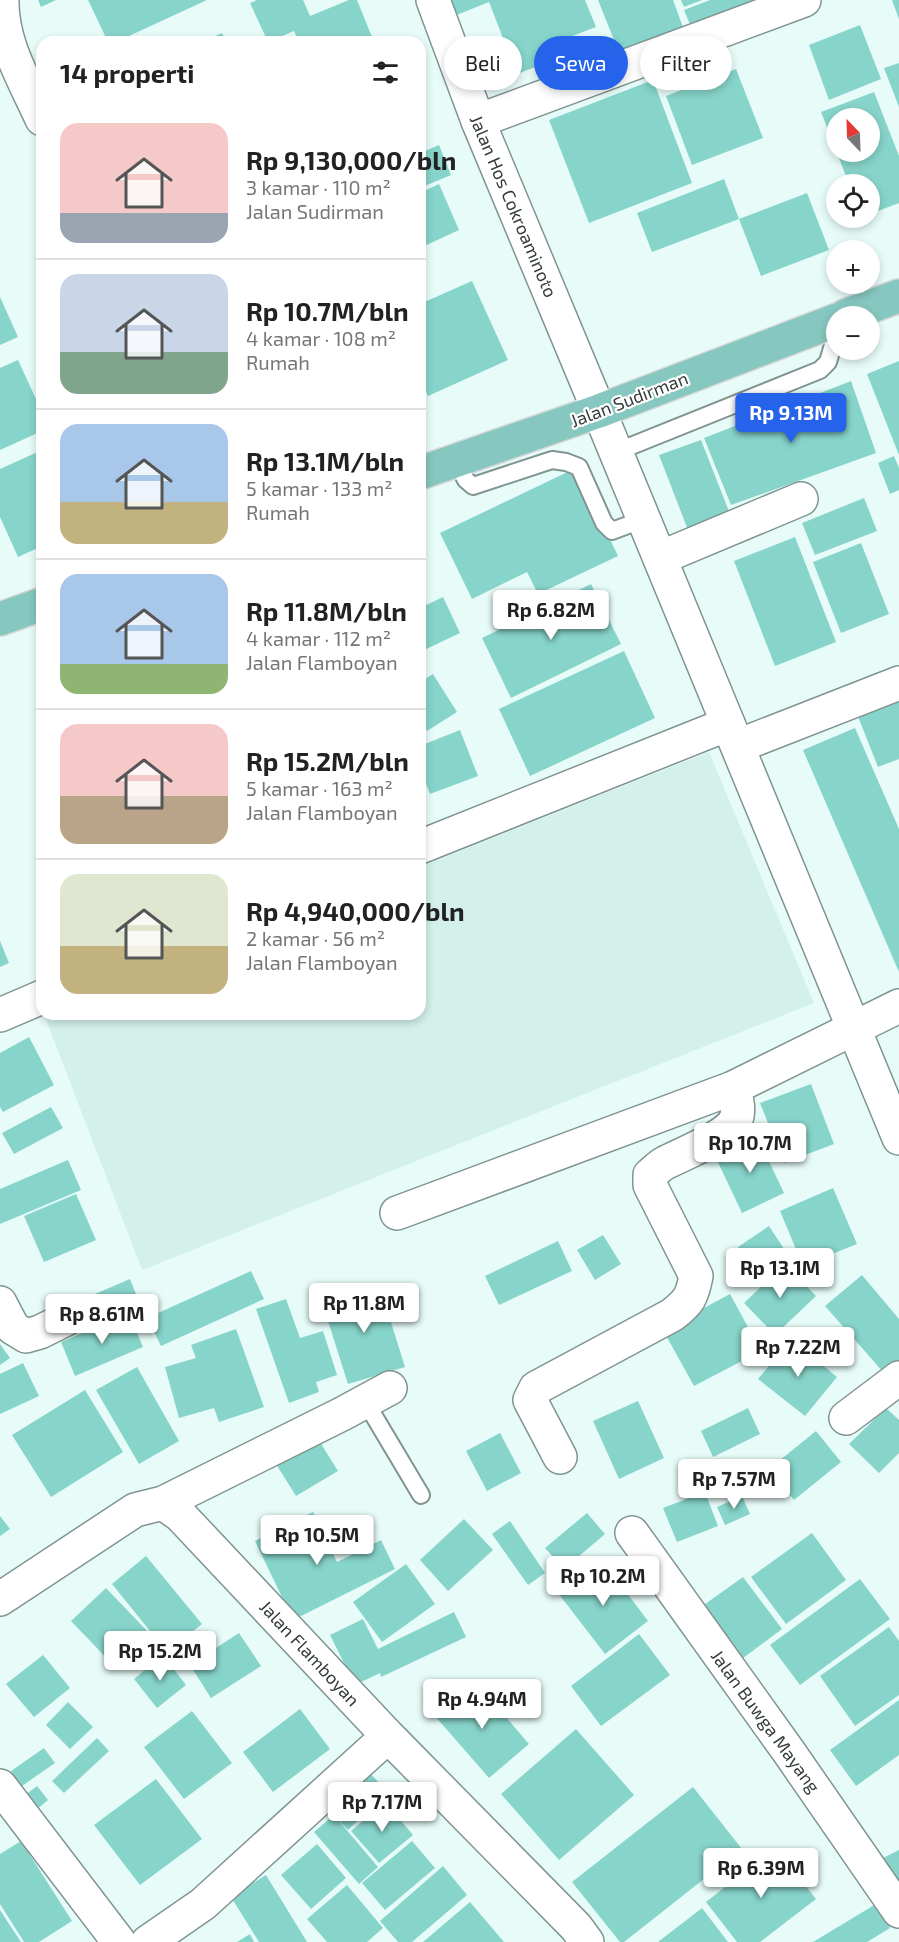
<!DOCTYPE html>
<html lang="id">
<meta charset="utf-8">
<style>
:root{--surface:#fff;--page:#f2f2f2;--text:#222;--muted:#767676;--line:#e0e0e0;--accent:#2563eb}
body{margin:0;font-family:"Exo 2",sans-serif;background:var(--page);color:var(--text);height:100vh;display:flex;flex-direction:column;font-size:22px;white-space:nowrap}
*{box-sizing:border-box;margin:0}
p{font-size:20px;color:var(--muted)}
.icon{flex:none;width:33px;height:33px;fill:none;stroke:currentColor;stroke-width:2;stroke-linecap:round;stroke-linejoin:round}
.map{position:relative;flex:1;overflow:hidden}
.details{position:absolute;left:36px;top:36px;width:390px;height:984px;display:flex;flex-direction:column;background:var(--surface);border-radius:18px;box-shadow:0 3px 9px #0003}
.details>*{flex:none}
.top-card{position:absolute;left:444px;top:36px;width:364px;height:54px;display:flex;gap:12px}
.needle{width:39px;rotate:337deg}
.controls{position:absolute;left:826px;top:108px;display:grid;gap:12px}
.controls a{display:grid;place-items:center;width:54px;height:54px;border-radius:50%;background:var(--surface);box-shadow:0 3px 9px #0003;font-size:30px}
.price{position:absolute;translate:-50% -51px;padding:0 14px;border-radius:6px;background:#fff;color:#222;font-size:20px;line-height:39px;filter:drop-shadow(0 2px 3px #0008)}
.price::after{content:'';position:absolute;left:50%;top:36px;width:18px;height:14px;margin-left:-9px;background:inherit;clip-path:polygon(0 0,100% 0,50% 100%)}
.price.on{background:var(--accent);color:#fff}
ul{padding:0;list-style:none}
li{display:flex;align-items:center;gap:18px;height:150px;padding:0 24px}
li+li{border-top:2px solid var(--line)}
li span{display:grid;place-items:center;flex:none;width:168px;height:120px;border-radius:18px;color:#555}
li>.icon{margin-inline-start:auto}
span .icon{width:72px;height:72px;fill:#fffc;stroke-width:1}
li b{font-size:26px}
h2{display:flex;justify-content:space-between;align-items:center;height:72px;padding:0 24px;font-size:26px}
.tag{padding:0 21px;border-radius:27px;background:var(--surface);box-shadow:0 3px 9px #0003;font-size:21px;line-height:54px}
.tag.on{background:var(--accent);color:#fff}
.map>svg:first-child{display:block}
.built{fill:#d3f0eb}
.building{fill:#87d4ca;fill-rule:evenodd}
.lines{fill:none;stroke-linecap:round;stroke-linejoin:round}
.service-casing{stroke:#809491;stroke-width:20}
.minor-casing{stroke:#809491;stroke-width:36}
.tertiary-casing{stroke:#809491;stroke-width:36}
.primary-casing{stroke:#d6d8d8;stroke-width:36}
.service{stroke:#fff;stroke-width:16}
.minor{stroke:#fff;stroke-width:33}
.tertiary{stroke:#fff;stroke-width:33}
.primary{stroke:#86c7bf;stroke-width:33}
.labels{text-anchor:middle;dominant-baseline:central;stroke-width:4.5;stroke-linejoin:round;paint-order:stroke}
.street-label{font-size:18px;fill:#343c3b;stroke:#fff}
</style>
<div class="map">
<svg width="899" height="1942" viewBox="0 0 899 1942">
<rect width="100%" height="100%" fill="#e7fcf9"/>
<path class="built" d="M709 752 814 1003 142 1270 45 1017 53 1014H420V867Z"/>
<path class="building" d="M38 0H56L41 7Z
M88 0H207L116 42H108Z
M257 0H303L310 16 349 0H357L374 42H299L294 31 268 42 250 3Z
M442 0H585L596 27 562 40 567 55 517 74 489 2 449 18Z
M598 0H673L684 30 620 55Z
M681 0H702L684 7Z
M710 0H759L691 27 684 10Z
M892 0H899V19Z
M860 25 881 79 829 100 809 45Z
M222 33 226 42H202Z
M899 63V107L884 68Z
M736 69 763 138 692 165 666 96Z
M653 80 692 183 589 223 549 120Z
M874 92 899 156V203L870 214V184H849L821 112ZM837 118H870V152H837Z
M439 145 451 175 420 188V153Z
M724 179 739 219 652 252 637 213Z
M439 184 459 230 420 248V193Z
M807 193 829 250 761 276 739 219Z
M472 281 508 360 428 396 420 377V304Z
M0 297 18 337 0 345Z
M18 360 42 412V431L0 450V368Z
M899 361V455L867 374Z
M851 381 876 453 731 505 704 438Z
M701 440 730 514 688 530 659 455Z
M42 450V546L18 557 0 517V469Z
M894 456 899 468V490L890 494 878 463Z
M576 468 618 556 538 594 527 572 472 599 440 533Z
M864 498 877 531 815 555 802 523Z
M795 537 836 642 775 666 734 561Z
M861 543 889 614 841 633 813 562Z
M591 584 621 644 511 698 482 638Z
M443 597 460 633 420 652V608Z
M624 651 655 718 530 776 499 709Z
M433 674 457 712 427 731 420 720V682Z
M899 697V759L878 767 857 714Z
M855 728 899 829V972L803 750Z
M460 730 478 776 430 794 420 769V746Z
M0 941 9 963 0 967Z
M29 1037 54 1085 3 1112 0 1107V1053Z
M811 1084 834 1144 784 1163 760 1103Z
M51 1107 63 1128 14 1154 2 1133Z
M757 1136 784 1193 742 1213 715 1156Z
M68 1160 81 1190 0 1224V1189Z
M833 1188 857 1244 803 1266 780 1211Z
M76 1194 96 1240 44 1262 24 1216Z
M769 1226 788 1255 756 1276 738 1247Z
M603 1235 621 1264 595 1280 577 1250Z
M558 1241 572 1271 499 1305 485 1276Z
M785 1264 816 1296 775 1335 744 1303Z
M251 1271 264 1299 161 1346 147 1318Z
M862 1275 899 1319V1360L884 1373 825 1306Z
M130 1279 138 1299 75 1325 67 1306Z
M379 1284 405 1367 348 1384 322 1302Z
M730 1294 761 1351 694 1386 663 1330Z
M286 1299 300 1338 323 1331 337 1375 316 1382 319 1392 289 1403 256 1309Z
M129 1313 143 1347 75 1376 61 1342Z
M236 1329 264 1407 219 1422 214 1408 179 1418 165 1367 196 1358 191 1345Z
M791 1339 837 1377 805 1416 758 1379Z
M0 1344 10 1358 0 1365Z
M23 1363 39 1396 0 1414V1374Z
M137 1367 179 1441 139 1464 96 1390Z
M85 1390 123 1452 51 1497 12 1435Z
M638 1401 664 1458 619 1479 593 1421Z
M748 1408 760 1434 713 1457 701 1431Z
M886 1408 899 1420V1453L879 1473 849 1444Z
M816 1431 841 1462 794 1500 769 1469Z
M500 1433 521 1473 487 1491 466 1451Z
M318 1439 338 1471 296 1496 276 1464Z
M705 1492 718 1526 677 1542 663 1508Z
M742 1496 750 1514 725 1525 717 1507Z
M313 1512 337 1562 381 1540 395 1569 293 1620 255 1541Z
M587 1513 605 1534 564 1569 545 1548Z
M0 1516 10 1529 0 1536Z
M464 1519 493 1550 448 1591 420 1560Z
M510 1521 545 1573 528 1585 492 1534Z
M812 1533 846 1580 786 1624 751 1577Z
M146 1556 202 1624 167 1652 112 1584Z
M602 1560 648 1621 605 1654 558 1593Z
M406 1564 435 1604 382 1642 353 1602Z
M743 1577 782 1629 739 1661 701 1607Z
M860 1579 890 1619 800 1685 770 1645Z
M106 1588 151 1635 116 1668 71 1621Z
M454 1612 466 1637 381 1677 380 1673 355 1685 330 1635 363 1619 378 1649Z
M889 1627 899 1641V1695L855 1726 820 1676Z
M239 1633 261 1666 211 1698 190 1665Z
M639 1634 670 1675 601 1726 571 1686Z
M43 1655 70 1688 34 1717 6 1684Z
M163 1655 186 1685 157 1708 134 1679Z
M475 1681 529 1744 489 1778 435 1716Z
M899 1700V1755L856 1786 830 1750Z
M68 1702 93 1727 70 1749 46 1725Z
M300 1709 330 1749 273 1792 243 1752Z
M192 1711 232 1763 184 1799 144 1747Z
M576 1729 634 1795 559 1860 501 1794Z
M97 1738 109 1751 64 1793 52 1781Z
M44 1748 55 1763 22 1786 11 1771Z
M362 1765 388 1792 348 1830 322 1802Z
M156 1779 202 1839 140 1885 94 1825Z
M37 1786 48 1800 31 1814 20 1799Z
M693 1787 742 1849 624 1942H620L572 1882Z
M385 1802 413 1835 379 1863 351 1831Z
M334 1815 378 1867 359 1884 314 1832Z
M21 1841 72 1921 39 1942H24L0 1904V1854Z
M412 1841 435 1868 385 1910 362 1883Z
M317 1844 346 1878 311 1909 281 1875Z
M775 1848 816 1899 760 1942H737L706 1902Z
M899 1850V1901L879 1860Z
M443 1866 467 1895 412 1942H398L380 1921Z
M266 1875 307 1942H259L231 1897Z
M347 1885 383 1928 367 1942H327L307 1919Z
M470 1902 504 1942H423Z
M876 1904 890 1928 867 1942H813Z
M702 1908 728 1942H658Z
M0 1910 21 1942H0Z
M250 1934 254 1942H237Z"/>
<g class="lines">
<g class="service-casing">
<path id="service" d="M616 452 820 370 828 362 837 331
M456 461 466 480 473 486 552 460 566 462 579 467 604 523 612 531 644 519
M365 1401 421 1495"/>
</g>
<g class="minor-casing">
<path id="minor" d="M2 0C1 43 25 81 42 119
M478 121 804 0
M660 558 801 499
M738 746 899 683
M420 847 728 724
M0 1015 42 997
M397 1213 733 1088
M0 1303 13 1328 26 1336 40 1332 68 1318
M846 1418 899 1378
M560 1457 530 1400 536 1388 672 1315C689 1302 692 1297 696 1276L650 1185V1175C655 1171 659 1166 665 1163 682 1154 733 1135 737 1116 739 1106 736 1097 733 1088L899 1006
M163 1503 342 1414 390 1388
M632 1533 789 1752 899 1911
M0 1599 135 1510 163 1503 180 1515 388 1736 576 1927 587 1942
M0 1786 119 1942
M148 1942 203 1904 388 1736"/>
</g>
<g class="tertiary-casing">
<path id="tertiary" d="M433 0 478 121 599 411 899 1138"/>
</g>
<g class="primary-casing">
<path id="primary" d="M845 316 899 296
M420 473 599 411 837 320
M0 619 42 604"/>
</g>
<use href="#service" class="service"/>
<use href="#minor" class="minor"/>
<use href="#tertiary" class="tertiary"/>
<use href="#primary" class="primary"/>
</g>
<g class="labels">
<g class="street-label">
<text transform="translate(514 206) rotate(67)">Jalan Hos Cokroaminoto</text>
<text transform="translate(629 399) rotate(-21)">Jalan Sudirman</text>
<text transform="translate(310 1653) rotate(47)">Jalan Flamboyan</text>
<text transform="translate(766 1721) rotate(54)">Jalan Buwga Mayang</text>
</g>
</g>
</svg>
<div class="controls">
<a><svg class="needle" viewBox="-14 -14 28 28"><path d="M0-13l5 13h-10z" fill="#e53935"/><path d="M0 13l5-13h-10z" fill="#767676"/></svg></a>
<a><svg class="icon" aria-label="locate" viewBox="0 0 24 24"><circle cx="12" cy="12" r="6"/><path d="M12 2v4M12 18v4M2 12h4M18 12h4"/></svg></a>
<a>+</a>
<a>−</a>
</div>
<b class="price on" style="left:791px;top:444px">Rp 9.13M</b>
<b class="price" style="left:551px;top:641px">Rp 6.82M</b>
<b class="price" style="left:750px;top:1174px">Rp 10.7M</b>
<b class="price" style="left:780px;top:1299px">Rp 13.1M</b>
<b class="price" style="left:364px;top:1334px">Rp 11.8M</b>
<b class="price" style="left:102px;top:1345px">Rp 8.61M</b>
<b class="price" style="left:798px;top:1378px">Rp 7.22M</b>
<b class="price" style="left:734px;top:1510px">Rp 7.57M</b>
<b class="price" style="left:317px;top:1566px">Rp 10.5M</b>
<b class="price" style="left:603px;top:1607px">Rp 10.2M</b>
<b class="price" style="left:160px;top:1682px">Rp 15.2M</b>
<b class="price" style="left:482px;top:1730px">Rp 4.94M</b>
<b class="price" style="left:382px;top:1833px">Rp 7.17M</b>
<b class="price" style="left:761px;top:1899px">Rp 6.39M</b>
<div class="top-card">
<a class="tag">Beli</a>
<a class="tag on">Sewa</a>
<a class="tag">Filter</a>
</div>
<section class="details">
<h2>14 properti<svg class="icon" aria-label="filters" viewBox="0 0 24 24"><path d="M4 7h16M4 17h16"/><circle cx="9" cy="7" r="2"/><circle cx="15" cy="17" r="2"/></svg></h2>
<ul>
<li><span style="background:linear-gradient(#f6c9c9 75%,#9aa5b1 0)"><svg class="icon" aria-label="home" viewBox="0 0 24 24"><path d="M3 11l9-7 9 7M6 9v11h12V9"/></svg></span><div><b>Rp 9,130,000/bln</b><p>3 kamar · 110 m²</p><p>Jalan Sudirman</p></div></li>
<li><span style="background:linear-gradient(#c9d6e8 65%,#7fa58c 0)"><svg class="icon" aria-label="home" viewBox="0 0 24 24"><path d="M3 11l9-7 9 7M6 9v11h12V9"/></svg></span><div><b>Rp 10.7M/bln</b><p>4 kamar · 108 m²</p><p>Rumah</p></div></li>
<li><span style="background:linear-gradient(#a9c7e8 65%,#c2b280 0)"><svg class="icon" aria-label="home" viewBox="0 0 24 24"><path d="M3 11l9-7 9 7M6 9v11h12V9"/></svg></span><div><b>Rp 13.1M/bln</b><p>5 kamar · 133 m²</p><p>Rumah</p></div></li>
<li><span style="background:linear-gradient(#a9c7e8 75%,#8fb573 0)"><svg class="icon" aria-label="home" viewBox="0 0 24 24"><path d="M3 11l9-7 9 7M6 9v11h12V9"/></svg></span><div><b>Rp 11.8M/bln</b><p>4 kamar · 112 m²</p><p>Jalan Flamboyan</p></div></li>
<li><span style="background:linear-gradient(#f6c9c9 60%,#b9a48a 0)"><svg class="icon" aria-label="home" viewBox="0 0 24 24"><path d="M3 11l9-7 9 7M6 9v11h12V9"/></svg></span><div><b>Rp 15.2M/bln</b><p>5 kamar · 163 m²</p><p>Jalan Flamboyan</p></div></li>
<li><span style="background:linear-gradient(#dfe7d0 60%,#c2b280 0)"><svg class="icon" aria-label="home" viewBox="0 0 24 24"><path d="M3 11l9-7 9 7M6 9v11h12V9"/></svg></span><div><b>Rp 4,940,000/bln</b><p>2 kamar · 56 m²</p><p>Jalan Flamboyan</p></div></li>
</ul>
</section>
</div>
